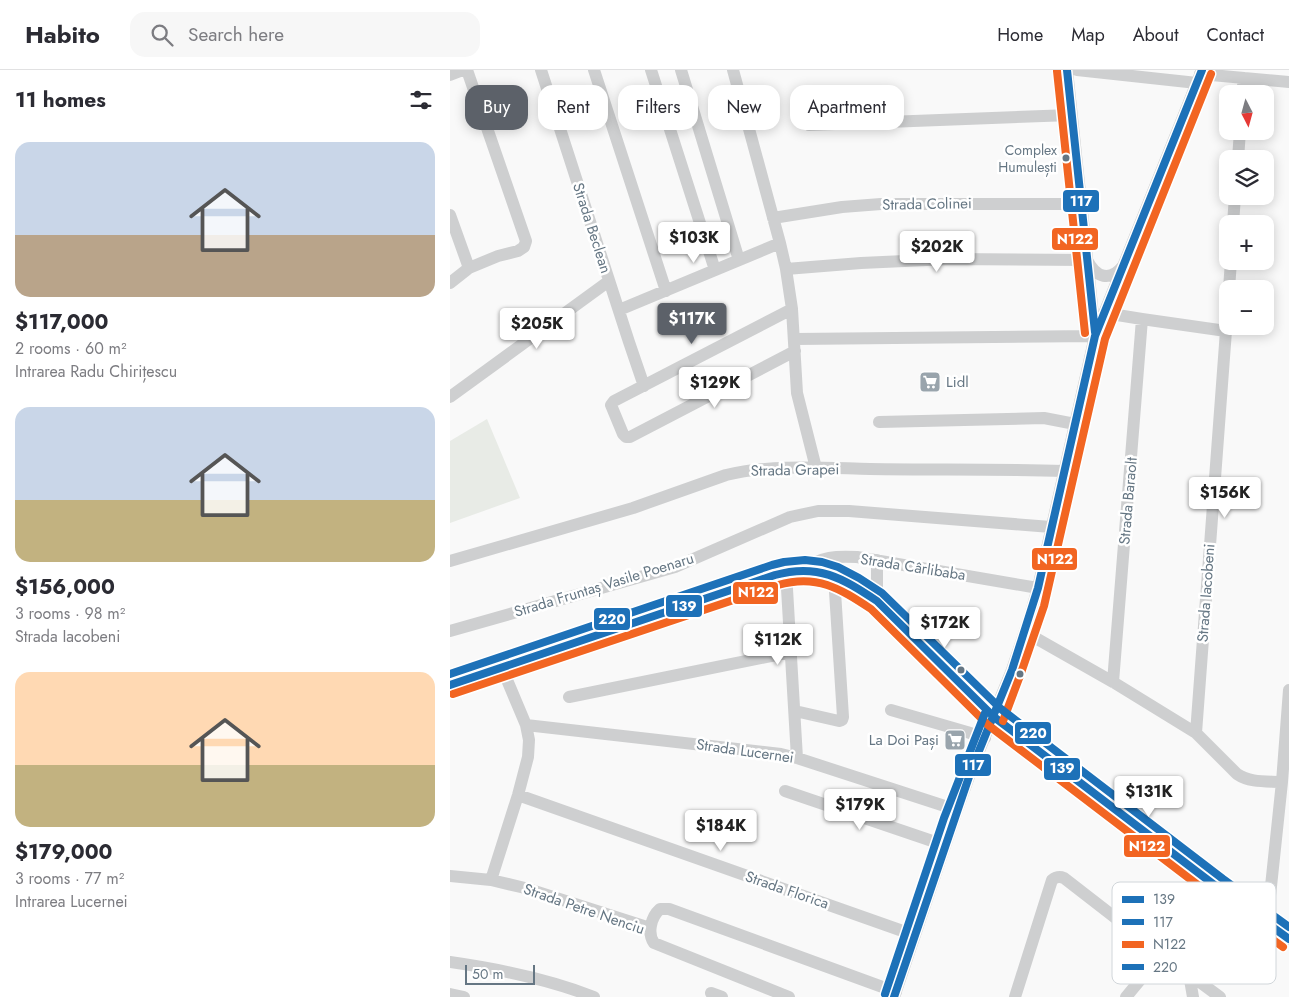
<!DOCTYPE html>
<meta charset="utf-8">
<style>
:root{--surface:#fff;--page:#f7f7f7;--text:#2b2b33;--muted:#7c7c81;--line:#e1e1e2;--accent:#5c6169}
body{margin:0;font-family:Jost,sans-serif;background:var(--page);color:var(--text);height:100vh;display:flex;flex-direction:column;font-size:19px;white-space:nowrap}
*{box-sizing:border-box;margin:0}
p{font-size:16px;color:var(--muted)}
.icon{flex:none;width:28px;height:28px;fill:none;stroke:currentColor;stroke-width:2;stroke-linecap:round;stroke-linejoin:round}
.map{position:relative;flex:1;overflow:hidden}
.details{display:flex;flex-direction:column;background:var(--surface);width:450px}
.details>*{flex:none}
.banner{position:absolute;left:15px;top:15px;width:475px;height:45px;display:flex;gap:10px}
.needle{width:32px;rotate:174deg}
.tools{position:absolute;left:769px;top:15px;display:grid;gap:10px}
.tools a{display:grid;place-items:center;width:55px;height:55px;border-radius:10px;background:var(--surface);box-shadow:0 2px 12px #0003;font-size:25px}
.scale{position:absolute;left:15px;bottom:12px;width:70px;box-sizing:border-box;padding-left:5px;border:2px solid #657683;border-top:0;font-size:14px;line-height:18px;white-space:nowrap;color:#657683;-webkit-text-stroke:4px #fff;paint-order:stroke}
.price{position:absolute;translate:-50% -42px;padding:0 11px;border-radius:5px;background:#fff;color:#222;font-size:16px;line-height:32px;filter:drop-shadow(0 1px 2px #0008)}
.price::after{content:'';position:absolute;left:50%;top:30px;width:15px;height:11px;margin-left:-8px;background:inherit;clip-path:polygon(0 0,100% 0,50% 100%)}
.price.on{background:var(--accent);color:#fff}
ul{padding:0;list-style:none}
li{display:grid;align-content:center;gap:10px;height:265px;padding:0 15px}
li span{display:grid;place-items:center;height:155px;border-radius:15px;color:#555}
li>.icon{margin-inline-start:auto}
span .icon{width:90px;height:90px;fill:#fffc;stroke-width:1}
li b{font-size:21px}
h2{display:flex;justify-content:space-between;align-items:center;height:60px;padding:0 15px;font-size:21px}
.tag{padding:0 18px;border-radius:15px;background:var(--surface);box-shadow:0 2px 12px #0003;font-size:18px;line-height:45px}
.tag.on{background:var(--accent);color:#fff}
header{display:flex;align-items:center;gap:30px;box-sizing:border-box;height:70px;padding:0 25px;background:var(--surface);border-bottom:1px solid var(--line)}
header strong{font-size:24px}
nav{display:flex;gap:28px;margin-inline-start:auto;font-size:18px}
.search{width:350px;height:45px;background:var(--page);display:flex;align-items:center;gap:12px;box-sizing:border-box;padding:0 18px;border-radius:15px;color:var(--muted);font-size:19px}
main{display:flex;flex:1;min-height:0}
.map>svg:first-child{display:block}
.green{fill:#e8ebe6}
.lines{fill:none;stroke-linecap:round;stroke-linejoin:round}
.minor{stroke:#cecfd0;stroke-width:12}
.bus-1-casing{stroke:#fff;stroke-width:11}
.bus-2-casing{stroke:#fff;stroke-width:11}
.bus-3-casing{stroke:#fff;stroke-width:11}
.bus-4-casing{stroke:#fff;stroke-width:11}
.bus-1{stroke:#1d71b8;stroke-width:8}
.bus-2{stroke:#1d71b8;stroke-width:8}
.bus-3{stroke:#f26522;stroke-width:8}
.bus-4{stroke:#1d71b8;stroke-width:8}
.bus-dot{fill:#657683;stroke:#fff;stroke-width:2}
.labels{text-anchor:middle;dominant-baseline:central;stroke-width:5;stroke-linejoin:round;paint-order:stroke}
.bus-label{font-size:14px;fill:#657683;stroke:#fff;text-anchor:end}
.street-label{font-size:15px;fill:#657683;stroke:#fff}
.poi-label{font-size:15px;fill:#657683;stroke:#fff;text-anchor:start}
.key{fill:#fff;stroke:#d1d6da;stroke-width:1}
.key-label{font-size:14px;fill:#657683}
.line-badge{stroke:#fff;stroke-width:2}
.badge-label{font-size:14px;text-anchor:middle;font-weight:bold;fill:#fff}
</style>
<header>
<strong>Habito</strong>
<div class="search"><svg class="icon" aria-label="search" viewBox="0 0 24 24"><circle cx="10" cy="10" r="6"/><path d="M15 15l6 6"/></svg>Search here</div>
<nav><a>Home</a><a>Map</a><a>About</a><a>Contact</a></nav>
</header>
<main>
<section class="details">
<h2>11 homes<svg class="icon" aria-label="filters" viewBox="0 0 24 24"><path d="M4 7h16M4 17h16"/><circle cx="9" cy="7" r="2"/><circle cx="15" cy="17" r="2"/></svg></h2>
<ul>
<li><span style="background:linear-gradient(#c9d6e8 60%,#b9a48a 0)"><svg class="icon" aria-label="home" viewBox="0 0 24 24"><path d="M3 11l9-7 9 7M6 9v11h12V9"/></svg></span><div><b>$117,000</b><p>2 rooms · 60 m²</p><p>Intrarea Radu Chirițescu</p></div></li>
<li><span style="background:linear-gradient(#c9d6e8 60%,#c2b280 0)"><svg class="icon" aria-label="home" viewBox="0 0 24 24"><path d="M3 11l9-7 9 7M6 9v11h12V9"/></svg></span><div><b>$156,000</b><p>3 rooms · 98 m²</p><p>Strada Iacobeni</p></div></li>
<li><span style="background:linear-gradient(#ffd9b3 60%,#c2b280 0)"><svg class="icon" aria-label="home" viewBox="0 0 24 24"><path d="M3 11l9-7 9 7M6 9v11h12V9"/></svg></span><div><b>$179,000</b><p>3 rooms · 77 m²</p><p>Intrarea Lucernei</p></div></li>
</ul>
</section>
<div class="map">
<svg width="839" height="927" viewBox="0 0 839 927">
<rect width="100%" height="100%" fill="#f9f9f9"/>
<path class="green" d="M37 349 70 428 0 453V371Z"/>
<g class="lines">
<path class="minor" d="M91 0 179 272 194 316
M144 0 216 221
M201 0 265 200
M231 0 289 190
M283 0 330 173 336 199 342 239 347 323 366 398
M617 0 645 264
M627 0 747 13
M750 4 839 12
M0 5 13 0
M792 24 794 8
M359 55 621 45
M788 89 790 61
M0 145 19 198
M323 148 392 137 431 134H631
M783 154 785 126
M637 190C646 208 660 212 673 196
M336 199 411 193 498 189 637 190
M0 213 19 198 48 186 68 181 74 177 76 171 17 0
M779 219 781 191
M342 239 164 331 161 335 173 364 176 367H180L345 281
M169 240 330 173
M655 243 692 249 776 261
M345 269 645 266
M0 327 159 211
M429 352 594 348 625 354
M427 490V531
M0 491 183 438 276 405C321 394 374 398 420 399 485 400 550 399 614 401
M355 500C369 486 388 486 407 487L588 518
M336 502 347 688
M0 561 225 497 340 447 368 441H399L601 457
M575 562 663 612 746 663 787 704C800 713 817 711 832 712
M663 612 692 249
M0 615 325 505 336 502 355 500 369 502 384 506 404 516 427 531 544 647 767 817 839 869
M119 627 341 582
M441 640 517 662 535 668
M345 641 389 651 392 650 393 647 384 506
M76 655 331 684 347 688 507 740
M746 663 778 234
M335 721 494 775
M68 725 464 865
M0 806 41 810 75 818 200 858
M41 810 68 725 78 687 79 670 76 655 52 598
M817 854 832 712 839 620
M0 892C49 899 98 909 144 927
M739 904 743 927
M261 923 272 927
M0 924 14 927
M339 927 204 873C197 863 201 847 210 839H219L446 922
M444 927 507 740 522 698 562 600 579 549 588 518 645 266 752 0
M565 927 602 810C606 807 609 806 614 808L712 884 770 927
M676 927 767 817"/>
<g class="bus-1-casing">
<path id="bus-1" d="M0 615 325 505C368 493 392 508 427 531L544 647 767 817 839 869"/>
</g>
<g class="bus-2-casing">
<path id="bus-2" d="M617 0 645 262
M444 927 522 698 562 600 588 518 645 266 752 0"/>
</g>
<g class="bus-3-casing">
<path id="bus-3" d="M607 1 635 263
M3 624 328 515C367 504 389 518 421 539L538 655 761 825 833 877
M553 651 571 603 594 536 655 269 761 4"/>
</g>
<g class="bus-4-casing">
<path id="bus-4" d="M0 604 322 495 334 492 355 490 372 492 388 497 409 508 432 523 551 639 773 809 839 857
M435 924 494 748 535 643"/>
</g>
<use href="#bus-1" class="bus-1"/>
<use href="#bus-2" class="bus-2"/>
<use href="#bus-3" class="bus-3"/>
<use href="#bus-4" class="bus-4"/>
</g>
<defs>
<g id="supermarket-square" transform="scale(1.125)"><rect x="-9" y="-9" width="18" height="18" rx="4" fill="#99a4ac" stroke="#fff"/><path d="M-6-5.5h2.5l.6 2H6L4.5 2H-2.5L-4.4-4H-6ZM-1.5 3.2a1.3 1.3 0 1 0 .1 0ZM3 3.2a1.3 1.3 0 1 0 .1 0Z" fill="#fff"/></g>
</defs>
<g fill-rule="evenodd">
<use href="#supermarket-square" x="480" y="312"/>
<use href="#supermarket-square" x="505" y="670"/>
</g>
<g class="bus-dot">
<circle cx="616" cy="88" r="4.5"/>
<circle cx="511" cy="600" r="4.5"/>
<circle cx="570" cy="604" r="4.5"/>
</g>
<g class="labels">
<g class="bus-label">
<text x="607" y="80">Complex<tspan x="607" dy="17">Humulești</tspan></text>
</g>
<g class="street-label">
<text transform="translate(477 134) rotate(-1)">Strada Colinei</text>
<text transform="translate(142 158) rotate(72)">Strada Beclean</text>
<text transform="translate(345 400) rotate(-1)">Strada Grapei</text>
<text transform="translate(678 431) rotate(-85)">Strada Baraolt</text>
<text transform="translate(463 497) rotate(9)">Strada Cârlibaba</text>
<text transform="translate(154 515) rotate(-17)">Strada Fruntaș Vasile Poenaru</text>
<text transform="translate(756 523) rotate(-86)">Strada Iacobeni</text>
<text transform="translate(295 681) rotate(8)">Strada Lucernei</text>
<text transform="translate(337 820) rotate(19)">Strada Florica</text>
<text transform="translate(134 839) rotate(19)">Strada Petre Nenciu</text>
</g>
<g class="poi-label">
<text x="496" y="312">Lidl</text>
<text x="489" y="670" text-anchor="end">La Doi Pași</text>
</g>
</g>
<rect x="662" y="812" width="164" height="102" rx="8" class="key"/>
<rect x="672" y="826" width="22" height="7" fill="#1d71b8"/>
<rect x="672" y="849" width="22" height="6" fill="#1d71b8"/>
<rect x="672" y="871" width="22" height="7" fill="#f26522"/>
<rect x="672" y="894" width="22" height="6" fill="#1d71b8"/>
<g class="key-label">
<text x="703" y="834">139</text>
<text x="703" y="857">117</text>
<text x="703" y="879">N122</text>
<text x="703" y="902">220</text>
</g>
<g class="line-badge">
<rect x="612" y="119" width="38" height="24" rx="5" fill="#1d71b8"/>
<rect x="601" y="157" width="48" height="24" rx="5" fill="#f26522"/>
<rect x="581" y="477" width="47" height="24" rx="5" fill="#f26522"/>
<rect x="282" y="511" width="47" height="24" rx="5" fill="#f26522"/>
<rect x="215" y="524" width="38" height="24" rx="5" fill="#1d71b8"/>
<rect x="143" y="537" width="38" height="24" rx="5" fill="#1d71b8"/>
<rect x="564" y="651" width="38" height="24" rx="5" fill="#1d71b8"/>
<rect x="504" y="683" width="38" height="24" rx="5" fill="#1d71b8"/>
<rect x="593" y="687" width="38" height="24" rx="5" fill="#1d71b8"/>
<rect x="673" y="764" width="48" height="24" rx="5" fill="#f26522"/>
</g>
<g class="badge-label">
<text x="631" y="136">117</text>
<text x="625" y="174">N122</text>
<text x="605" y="494">N122</text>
<text x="306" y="527">N122</text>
<text x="234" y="541">139</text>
<text x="162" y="554">220</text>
<text x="583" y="668">220</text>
<text x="523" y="700">117</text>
<text x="612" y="703">139</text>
<text x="697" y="781">N122</text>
</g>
</svg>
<div class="tools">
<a><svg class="needle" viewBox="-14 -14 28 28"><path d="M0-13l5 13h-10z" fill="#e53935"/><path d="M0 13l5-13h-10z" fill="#7c7c81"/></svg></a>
<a><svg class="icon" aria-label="layers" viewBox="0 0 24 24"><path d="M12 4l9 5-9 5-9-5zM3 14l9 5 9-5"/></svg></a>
<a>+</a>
<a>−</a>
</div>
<div class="scale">50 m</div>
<b class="price" style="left:244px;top:194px">$103K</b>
<b class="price" style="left:487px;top:203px">$202K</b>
<b class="price on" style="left:242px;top:275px">$117K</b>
<b class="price" style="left:87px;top:280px">$205K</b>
<b class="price" style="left:265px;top:339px">$129K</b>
<b class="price" style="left:775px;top:449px">$156K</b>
<b class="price" style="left:495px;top:579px">$172K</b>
<b class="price" style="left:328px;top:596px">$112K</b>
<b class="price" style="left:699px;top:748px">$131K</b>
<b class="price" style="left:410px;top:761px">$179K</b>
<b class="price" style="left:271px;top:782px">$184K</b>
<div class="banner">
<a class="tag on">Buy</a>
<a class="tag">Rent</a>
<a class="tag">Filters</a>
<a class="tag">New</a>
<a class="tag">Apartment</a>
</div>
</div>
</main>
